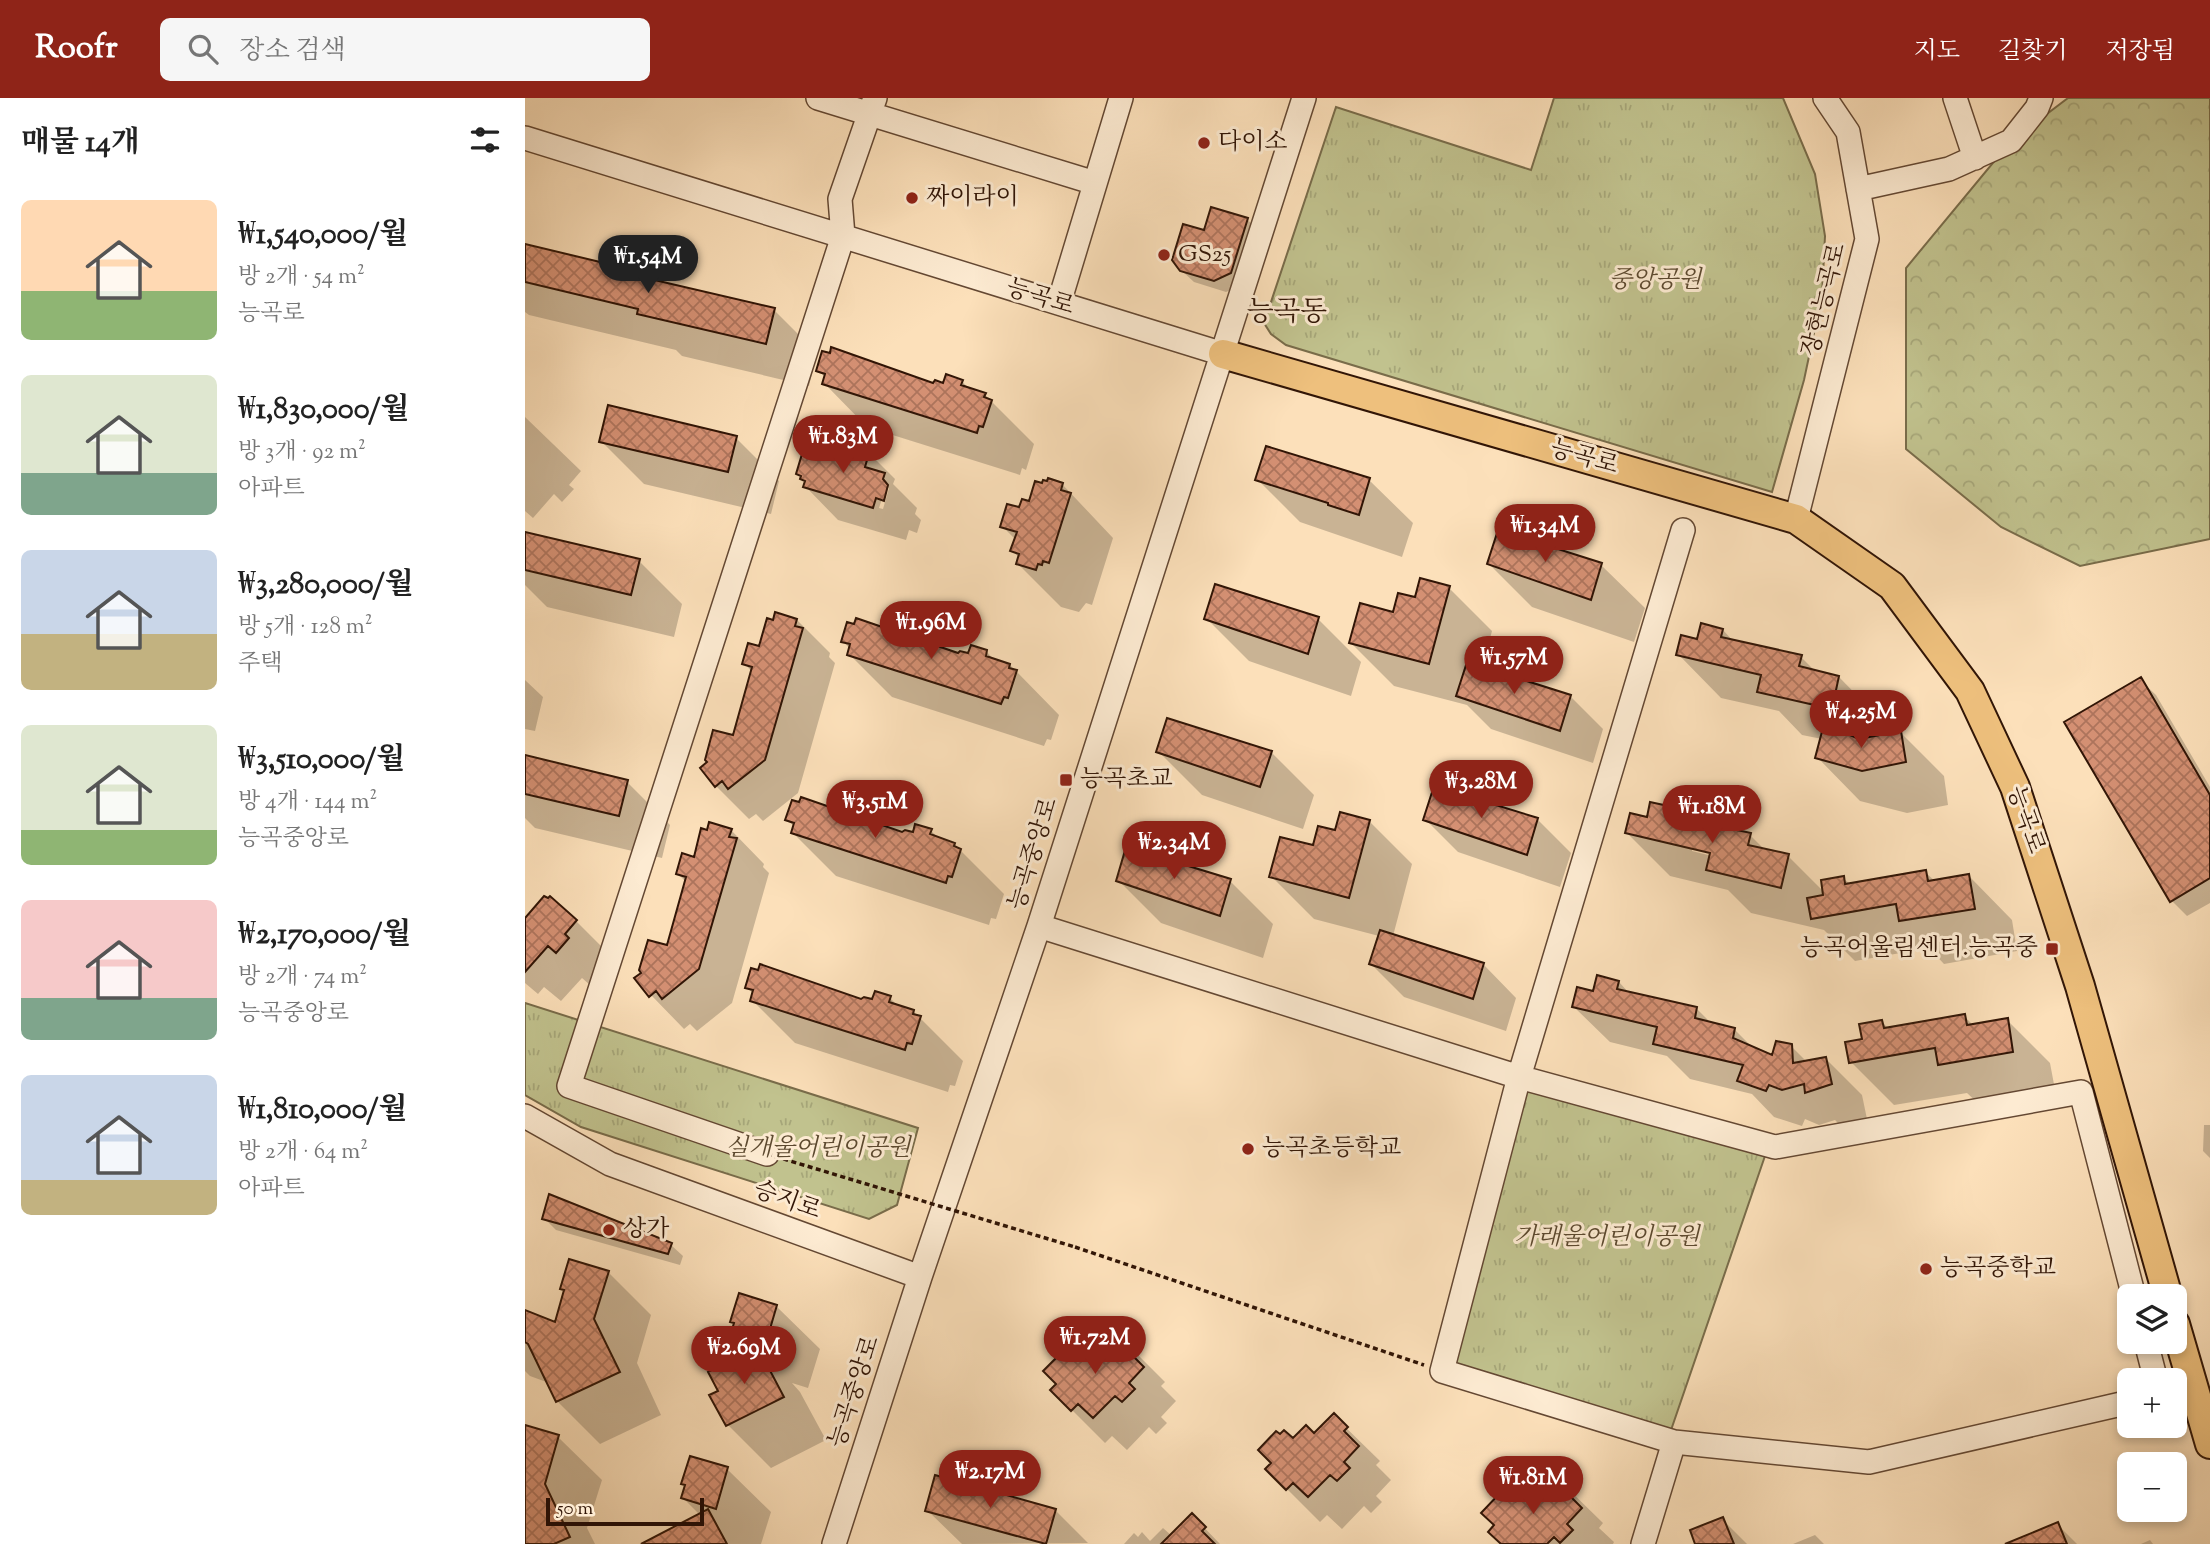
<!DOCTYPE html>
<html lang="ko">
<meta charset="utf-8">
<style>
:root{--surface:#fff;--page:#f6f6f6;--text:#222;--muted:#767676;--accent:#8f2418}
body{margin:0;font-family:"Sorts Mill Goudy","Noto Serif KR",serif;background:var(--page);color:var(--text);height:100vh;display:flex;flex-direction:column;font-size:26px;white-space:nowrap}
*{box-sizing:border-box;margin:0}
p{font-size:23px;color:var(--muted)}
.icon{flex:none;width:38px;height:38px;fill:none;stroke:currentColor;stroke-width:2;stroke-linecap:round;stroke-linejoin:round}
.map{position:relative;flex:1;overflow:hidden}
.drawer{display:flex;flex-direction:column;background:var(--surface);width:525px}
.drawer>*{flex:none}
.fabs{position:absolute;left:1592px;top:1186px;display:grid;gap:14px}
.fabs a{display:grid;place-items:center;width:70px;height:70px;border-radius:10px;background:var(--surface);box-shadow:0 4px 10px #0003;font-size:35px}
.scale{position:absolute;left:21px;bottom:18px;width:158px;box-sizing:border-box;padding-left:7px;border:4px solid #311506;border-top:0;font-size:19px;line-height:24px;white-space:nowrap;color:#311506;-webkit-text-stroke:5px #fdebd2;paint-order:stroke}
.price{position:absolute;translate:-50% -60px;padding:0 16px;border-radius:24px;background:var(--accent);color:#fff;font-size:23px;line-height:46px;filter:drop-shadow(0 2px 4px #0008)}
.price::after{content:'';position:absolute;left:50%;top:42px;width:21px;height:16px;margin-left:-10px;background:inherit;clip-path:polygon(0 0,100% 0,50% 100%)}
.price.selected{background:#222;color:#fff}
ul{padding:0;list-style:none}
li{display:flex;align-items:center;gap:21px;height:175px;padding:0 21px}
li span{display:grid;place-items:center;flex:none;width:196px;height:140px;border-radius:10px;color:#555}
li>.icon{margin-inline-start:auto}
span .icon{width:84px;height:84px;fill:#fffc;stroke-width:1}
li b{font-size:30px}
h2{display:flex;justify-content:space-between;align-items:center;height:84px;padding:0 21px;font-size:30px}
header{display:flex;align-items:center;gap:42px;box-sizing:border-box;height:98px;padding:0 35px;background:var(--accent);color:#fff}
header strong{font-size:33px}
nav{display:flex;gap:38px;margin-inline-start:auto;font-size:24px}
.search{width:490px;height:63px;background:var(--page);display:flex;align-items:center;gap:18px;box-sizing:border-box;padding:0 24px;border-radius:10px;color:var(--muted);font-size:26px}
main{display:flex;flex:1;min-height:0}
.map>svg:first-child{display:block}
.grass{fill:url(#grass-tufts);stroke:#796c4a;stroke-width:2}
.forest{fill:url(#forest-crowns);stroke:#796c4a;stroke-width:2}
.shadow{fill:#0003;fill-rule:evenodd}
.building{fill:url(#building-cross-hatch);stroke:#311506;stroke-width:2}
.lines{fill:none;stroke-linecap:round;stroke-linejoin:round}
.minor-casing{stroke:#644833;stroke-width:26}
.major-casing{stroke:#311506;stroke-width:32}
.path{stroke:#311506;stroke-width:3.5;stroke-dasharray:5 3.5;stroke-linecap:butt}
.minor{stroke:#fdebd2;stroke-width:23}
.major{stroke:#eec07d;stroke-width:28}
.path-bridge{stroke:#311506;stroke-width:3.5;stroke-dasharray:5 3.5;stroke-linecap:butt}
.poi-dot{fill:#8f2418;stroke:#fdebd2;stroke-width:2.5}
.labels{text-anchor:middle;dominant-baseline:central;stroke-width:6;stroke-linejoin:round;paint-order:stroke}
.poi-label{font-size:24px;fill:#311506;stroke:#fdebd2;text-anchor:start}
.park-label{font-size:24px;font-style:italic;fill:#5c492f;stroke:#fdebd2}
.street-label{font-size:24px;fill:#311506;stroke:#fdebd2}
.quarter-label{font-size:28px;fill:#311506;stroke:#fdebd2}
</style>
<header>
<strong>Roofr</strong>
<div class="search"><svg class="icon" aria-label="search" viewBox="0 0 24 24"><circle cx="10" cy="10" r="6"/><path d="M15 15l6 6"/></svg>장소 검색</div>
<nav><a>지도</a><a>길찾기</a><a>저장됨</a></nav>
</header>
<main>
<section class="drawer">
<h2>매물 14개<svg class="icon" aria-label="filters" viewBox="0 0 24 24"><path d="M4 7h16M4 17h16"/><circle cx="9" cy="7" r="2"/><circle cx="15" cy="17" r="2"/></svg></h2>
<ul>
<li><span style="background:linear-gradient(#ffd9b3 65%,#8fb573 0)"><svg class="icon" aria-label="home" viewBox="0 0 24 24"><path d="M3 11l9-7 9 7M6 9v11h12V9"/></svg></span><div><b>₩1,540,000/월</b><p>방 2개 · 54 m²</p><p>능곡로</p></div></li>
<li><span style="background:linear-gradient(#dfe7d0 70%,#7fa58c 0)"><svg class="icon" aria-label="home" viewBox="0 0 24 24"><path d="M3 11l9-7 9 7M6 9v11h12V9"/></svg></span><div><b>₩1,830,000/월</b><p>방 3개 · 92 m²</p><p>아파트</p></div></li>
<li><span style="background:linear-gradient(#c9d6e8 60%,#c2b280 0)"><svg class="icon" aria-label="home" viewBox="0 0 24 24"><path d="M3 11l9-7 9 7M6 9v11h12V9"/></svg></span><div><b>₩3,280,000/월</b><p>방 5개 · 128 m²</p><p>주택</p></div></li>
<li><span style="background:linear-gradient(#dfe7d0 75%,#8fb573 0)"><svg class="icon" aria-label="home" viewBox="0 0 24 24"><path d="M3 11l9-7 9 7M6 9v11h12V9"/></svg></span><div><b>₩3,510,000/월</b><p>방 4개 · 144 m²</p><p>능곡중앙로</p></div></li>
<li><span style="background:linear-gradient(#f6c9c9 70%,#7fa58c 0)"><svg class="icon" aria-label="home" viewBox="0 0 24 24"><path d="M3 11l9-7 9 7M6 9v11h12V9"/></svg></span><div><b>₩2,170,000/월</b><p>방 2개 · 74 m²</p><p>능곡중앙로</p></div></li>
<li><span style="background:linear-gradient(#c9d6e8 75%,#c2b280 0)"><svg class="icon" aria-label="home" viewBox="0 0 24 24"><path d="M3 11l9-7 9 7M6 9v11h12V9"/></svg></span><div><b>₩1,810,000/월</b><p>방 2개 · 64 m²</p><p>아파트</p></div></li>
</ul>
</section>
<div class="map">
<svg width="1685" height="1446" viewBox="0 0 1685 1446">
<defs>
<pattern id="grass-tufts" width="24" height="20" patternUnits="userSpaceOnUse" patternTransform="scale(1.75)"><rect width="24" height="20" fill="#c1c28e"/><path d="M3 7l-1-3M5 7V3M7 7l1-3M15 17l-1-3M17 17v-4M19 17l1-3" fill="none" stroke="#a6a679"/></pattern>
<pattern id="forest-crowns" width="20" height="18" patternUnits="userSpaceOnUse" patternTransform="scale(1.75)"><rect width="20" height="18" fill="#c1c28e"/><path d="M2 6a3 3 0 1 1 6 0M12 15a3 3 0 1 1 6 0" fill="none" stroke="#a6a679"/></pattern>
<pattern id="building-cross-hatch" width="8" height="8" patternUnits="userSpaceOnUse" patternTransform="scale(1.75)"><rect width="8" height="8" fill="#d49073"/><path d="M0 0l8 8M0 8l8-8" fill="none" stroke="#ad745c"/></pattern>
</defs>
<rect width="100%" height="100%" fill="#fce0ba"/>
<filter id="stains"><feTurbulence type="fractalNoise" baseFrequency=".00286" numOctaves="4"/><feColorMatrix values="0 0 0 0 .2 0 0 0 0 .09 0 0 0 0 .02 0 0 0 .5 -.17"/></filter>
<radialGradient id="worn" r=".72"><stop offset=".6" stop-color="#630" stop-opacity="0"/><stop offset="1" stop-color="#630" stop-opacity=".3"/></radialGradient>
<path class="grass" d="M1029 0H1258L1290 76 1300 138 1297 197 1279 282 1247 394 761 247 746 236 739 225 811 9 1006 72Z
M0 905 393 1030 372 1107 344 1121 56 1029 0 997Z
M998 988 1241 1055 1145 1335 920 1267Z"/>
<path class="forest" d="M1543 0H1685V441L1555 468 1476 429 1381 351V170L1486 43Z"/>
<path class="shadow" d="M722 121 733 133 717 187 701 194 669 184 656 172 680 134Z
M0 148 96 171 101 177 249 212 292 255 284 288 157 258 151 252 4 217 0 214Z
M293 272 409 287 437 283 445 292 460 297 509 346 501 372 497 370 495 377 342 329 299 285 301 280Z
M0 319 56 373 44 387 49 391 37 404 29 396 8 420 0 413Z
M211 340 254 383 246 416 119 386 76 343Z
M337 348 370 381 368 386 392 410 390 416 396 422 392 435 384 432 381 442 313 422 280 388 281 385 272 376 288 362 310 359ZM361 388 364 390 358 411 354 410Z
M732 381 844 382 888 425 877 459 775 424Z
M537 386 588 440 567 507 561 505 554 514 536 509 493 466 495 460 487 453 491 442 477 428 496 411Z
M0 436 114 463 157 506 149 539 22 509 0 487Z
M964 466 1076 467 1120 510 1109 544 1007 509Z
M924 490 967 533 957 570 1045 598 1078 631 1068 665 966 631 942 607 869 588 826 545 892 501Z
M681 520 793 521 836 564 826 598 724 563Z
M272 522 305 555 304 559 310 565 273 695 238 723 231 716 224 721 191 688 209 639 227 574 219 565Z
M1198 532 1209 544 1276 559 1291 574 1314 579 1357 623 1353 639 1376 635 1419 678 1423 707 1382 715 1335 703 1292 659 1297 641 1277 637 1254 613 1196 600 1153 556 1173 543Z
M318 543 433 557 462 554 470 563 485 567 534 617 526 642 522 641 519 648 367 599 324 556 325 551Z
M0 582 18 599 10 633 0 631Z
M1615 582 1631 597 1685 689V805L1662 818 1646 802Z
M633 653 746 654 789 697 778 731 677 697Z
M0 659 102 684 145 727 137 760 10 730 0 720Z
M910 690 1013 722 1046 755 1035 789 933 754 900 721Z
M1147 711 1159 722 1225 737 1240 752 1263 758 1300 795 1318 780 1326 787 1400 774 1411 784 1444 778 1487 822 1492 853 1419 866 1404 850 1330 863 1299 832 1226 815 1203 792 1145 778 1102 735 1123 721ZM1167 749 1192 755 1191 759 1167 753Z
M262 722 378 736 406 733 415 741 429 746 479 796 471 821 466 820 464 827 311 778 268 735 270 729Z
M844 723 887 766 868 838 958 866 991 900 981 933 879 899 846 866 854 838 789 821 746 778 811 734Z
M206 732 239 766 238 769 244 775 207 905 172 933 165 926 159 931 126 897 143 850 161 784 153 776Z
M593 782 705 783 748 826 738 860 636 825Z
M0 822 51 823 84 856 65 887 57 880 36 903 19 889 13 896 0 885Z
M1094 884 1105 896 1171 910 1187 926 1210 932 1230 952 1248 960 1266 948 1282 964 1301 961 1337 997 1342 1021 1317 1029 1310 1022 1294 1027 1280 1021 1277 1028 1249 1019 1227 996 1165 981 1142 958 1085 944 1049 909 1069 895Z
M221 889 337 903 348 904 365 900 374 909 388 913 438 963 430 988 425 987 423 994 270 945 227 902 229 896Z
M1439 918 1449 928 1482 922 1525 965 1531 997 1458 1010 1442 995 1369 1007 1326 964 1339 943 1357 924 1364 931Z
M1679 1027H1685V1060L1678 1053Z
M19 1120 146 1147 158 1158 155 1167 31 1132Z
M83 1174 126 1217 112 1265 136 1317 75 1346 32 1303 24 1285 5 1278 0 1273V1214L31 1226Z
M251 1208 295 1251 283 1290 267 1285 275 1294 301 1342 246 1370 203 1327 187 1298 195 1294 224 1255 207 1237 210 1226 207 1223Z
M594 1238 640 1284 636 1288 651 1303 636 1319 642 1325 631 1336 624 1329 602 1352 587 1338 580 1345 527 1292 553 1263 574 1259Z
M809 1318 855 1363 851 1367 866 1382 851 1398 857 1404 846 1415 839 1408 817 1431 802 1417 795 1424 742 1371 768 1343 789 1338Z
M0 1329 33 1339 77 1382 62 1430 70 1446H0Z
M202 1371 246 1414 236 1446H141L175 1417 158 1400 161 1389 158 1386Z
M1032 1380 1078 1425 1074 1430 1089 1444 1088 1446H978L991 1405 1012 1400Z
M402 1412H530L563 1445 437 1446Z
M667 1417 695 1446H599L609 1435 613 1439 617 1434 625 1443 638 1430 647 1438Z
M1197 1421 1222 1446H1172Z
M1532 1426 1552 1446H1505Z
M1290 1437 1299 1446H1268Z
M1625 1442 1628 1446H1616Z"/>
<path class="building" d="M686 109 723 120 706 175 689 183 655 173 647 162 658 126 679 132Z
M0 146 96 169 95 174 250 210 241 246 112 216 113 211 0 184Z
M306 249 408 285 410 282 418 285 421 276 438 282 436 287 461 295 459 299 467 302 458 329 454 328 452 335 297 286 300 276 291 273 297 253 305 255Z
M83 307 212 338 203 374 74 344Z
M314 340 338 347 334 359 342 362 340 369 360 375 358 381 363 387 359 403 351 400 348 410 278 389 280 383 275 381 276 378 271 376 277 356 286 359 289 351 309 357Z
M741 348 845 380 834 417 803 407V405L730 382Z
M523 380 538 385 536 392 546 395 524 465 518 463 517 467 513 466 511 472 491 466 494 456 485 453 492 434 475 429 482 406 494 409 497 401 504 403 510 383 517 385 518 382 522 383Z
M973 432 1077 465 1066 502 962 466Z
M0 434 115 461 106 497 0 472Z
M895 480 925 488 904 566 824 545 835 505 868 514 873 495 890 499Z
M690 486 794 519 783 556 679 521Z
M250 514 272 521 270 528 278 530 240 662 203 691 197 683 190 689 175 670 182 664 180 662 188 632 208 637 227 569 217 566 223 545 234 548 242 520 248 522Z
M331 520 433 555 435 553 443 555 446 547 462 552 461 558 485 566 484 570 492 572 483 600 479 599 476 606 322 557 325 546 316 544 322 524 329 526Z
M1176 525 1198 531 1196 539 1277 557 1274 568 1314 578 1307 611 1232 594 1236 577 1151 557 1156 537 1172 541Z
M942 564 1046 597 1035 633 931 598Z
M1616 579 1685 697V780L1645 804 1539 624Z
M642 620 747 653 735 689 631 654Z
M1299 626 1334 641 1376 633 1381 664 1337 673 1290 660Z
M0 657 103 682 94 718 0 696Z
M909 688 1013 720 1002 757 898 722Z
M276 699 377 734 380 732 388 734 390 726 407 731 405 736 430 745 429 748 436 751 427 779 423 778 421 785 266 735 269 725 260 722 267 702 274 704Z
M1125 704 1148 709 1146 718 1226 735 1223 747 1264 756 1256 790 1181 772 1185 755 1100 735 1105 715 1122 719Z
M815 714 845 722 824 800 744 779 755 739 788 747 793 728 810 732Z
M184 724 207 731 204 739 212 740 174 871 137 901 131 893 124 899 109 880 116 875 114 872 123 842 142 847 161 779 151 776 157 755 169 759 176 730 182 732Z
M601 749 706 781 695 818 591 783Z
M1401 772 1403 783 1444 776 1450 811 1374 823 1371 806 1286 821 1282 800 1298 797 1296 782 1319 778 1320 786Z
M19 798 23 800 25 798 52 822 40 836 44 840 31 855 23 848 0 874V820Z
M855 832 959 865 948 901 844 866Z
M235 866 336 901 339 899 347 901 350 893 366 898 364 904 389 912 388 916 396 918 387 946 382 945 380 952 225 903 228 892 220 890 226 870 233 872Z
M1072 877 1094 883 1092 891 1172 909 1170 920 1210 930 1208 940 1247 957 1251 943 1267 946 1268 965 1301 959 1307 986 1280 995 1279 986 1257 992 1244 987 1241 993 1212 983 1218 967 1128 946 1132 929 1047 909 1052 889 1068 893Z
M1440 916 1442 927 1483 920 1488 954 1413 967 1410 950 1324 965 1320 944 1337 941 1334 926 1357 922 1359 930Z
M24 1096 147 1145 143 1156 17 1121Z
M44 1161 84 1173 69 1221 95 1274 31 1304 3 1246 0 1244V1212L30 1224 39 1192 35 1191Z
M214 1195 252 1207 240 1248 205 1238 209 1225 205 1224Z
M594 1236 608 1250 604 1254 619 1269 604 1285 610 1291 597 1304 590 1298 568 1320 553 1306 546 1313 525 1292 531 1286 518 1273 537 1254 540 1257 544 1253 553 1261 566 1248 574 1256Z
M232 1248 259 1299 201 1328 184 1297 193 1293 183 1274Z
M809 1315 823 1329 819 1333 834 1348 819 1364 825 1370 812 1383 805 1377 783 1399 768 1385 761 1392 740 1371 746 1365 733 1352 751 1333 755 1336 759 1332 768 1340 781 1327 789 1335Z
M0 1327 34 1337 20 1386 45 1439 29 1446H0Z
M165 1358 203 1369 191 1411 156 1400 160 1387 156 1386Z
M410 1377 531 1411 521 1446 400 1413Z
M1032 1378 1047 1391 1042 1395 1057 1410 1042 1426 1048 1432 1035 1445 1029 1439 1022 1446H976L963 1434 969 1427 956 1415 975 1395 978 1399 982 1394 991 1403 1004 1390 1012 1398Z
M183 1411 202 1446H116Z
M667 1415 681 1429 677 1433 690 1446H636Z
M1198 1419 1209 1446H1170L1165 1432Z
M1533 1424 1542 1446H1480Z"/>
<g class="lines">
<g class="minor-casing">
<path id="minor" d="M293 0 570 85
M1430 0 1450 60
M0 40 698 256
M1333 91 1424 71 1486 43 1512 10 1516 0
M534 205 596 0
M1271 421 1342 141 1323 34 1300 0
M514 828 994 979 1250 1049 1556 994 1609 1199
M0 1018 85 1066 395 1179
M242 1056 44 988 318 138 315 101 350 0
M1621 1244 1631 1283
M1149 1344 1344 1364 1605 1304
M309 1446 395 1179 514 828 779 0
M1118 1446 1149 1344 917 1273 994 979 1158 432"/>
</g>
<g class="major-casing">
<path id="major" d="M698 256 1271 421 1367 488 1445 593 1490 689 1555 888 1643 1199
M1650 1226 1685 1346"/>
</g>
<path class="path" d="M550 1149 899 1267"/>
<use href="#minor" class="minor"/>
<use href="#major" class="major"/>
<path class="path-bridge" d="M242 1056 550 1149"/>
</g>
<g class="poi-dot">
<circle cx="679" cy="45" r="7"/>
<circle cx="387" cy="100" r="7"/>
<circle cx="639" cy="157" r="7"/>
<rect x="534" y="675" width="14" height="14" rx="3.5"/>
<rect x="1520" y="844" width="14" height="14" rx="3.5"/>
<circle cx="723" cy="1051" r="7"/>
<circle cx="84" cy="1132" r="7"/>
<circle cx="1401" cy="1171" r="7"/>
</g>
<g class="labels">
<g class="poi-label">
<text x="693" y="45">다이소</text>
<text x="401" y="100">짜이라이</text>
<text x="653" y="157">GS25</text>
<text x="555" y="682">능곡초교</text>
<text x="1513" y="851" text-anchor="end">능곡어울림센터.능곡중</text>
<text x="737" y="1051">능곡초등학교</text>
<text x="98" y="1132">상가</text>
<text x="1415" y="1171">능곡중학교</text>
</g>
<g class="park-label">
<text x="1130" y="183">중앙공원</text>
<text x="293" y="1051">실개울어린이공원</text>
<text x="1082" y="1140">가래울어린이공원</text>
</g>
<g class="street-label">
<text transform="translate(515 200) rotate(17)">능곡로</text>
<text transform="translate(1300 202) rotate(-76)">장현능곡로</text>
<text transform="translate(1059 360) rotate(16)">능곡로</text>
<text transform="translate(1500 722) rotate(71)">능곡로</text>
<text transform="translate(509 756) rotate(-73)">능곡중앙로</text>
<text transform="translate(262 1103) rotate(20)">승지로</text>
<text transform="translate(330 1294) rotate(-72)">능곡중앙로</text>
</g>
<g class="quarter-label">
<text x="762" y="215">능곡동</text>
</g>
</g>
<rect width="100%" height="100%" filter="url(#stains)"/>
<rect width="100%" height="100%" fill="url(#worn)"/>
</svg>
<div class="fabs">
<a><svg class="icon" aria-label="layers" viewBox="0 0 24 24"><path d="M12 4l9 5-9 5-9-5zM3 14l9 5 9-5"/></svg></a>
<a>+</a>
<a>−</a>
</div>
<div class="scale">50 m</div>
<b class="price selected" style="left:123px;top:197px">₩1.54M</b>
<b class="price" style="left:318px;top:377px">₩1.83M</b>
<b class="price" style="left:1020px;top:466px">₩1.34M</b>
<b class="price" style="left:406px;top:563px">₩1.96M</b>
<b class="price" style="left:989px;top:598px">₩1.57M</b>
<b class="price" style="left:1336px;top:652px">₩4.25M</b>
<b class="price" style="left:956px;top:722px">₩3.28M</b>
<b class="price" style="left:350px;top:742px">₩3.51M</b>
<b class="price" style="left:1187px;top:747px">₩1.18M</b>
<b class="price" style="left:649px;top:783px">₩2.34M</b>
<b class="price" style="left:570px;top:1278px">₩1.72M</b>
<b class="price" style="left:219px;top:1288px">₩2.69M</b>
<b class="price" style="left:465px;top:1412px">₩2.17M</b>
<b class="price" style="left:1008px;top:1418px">₩1.81M</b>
</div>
</main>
